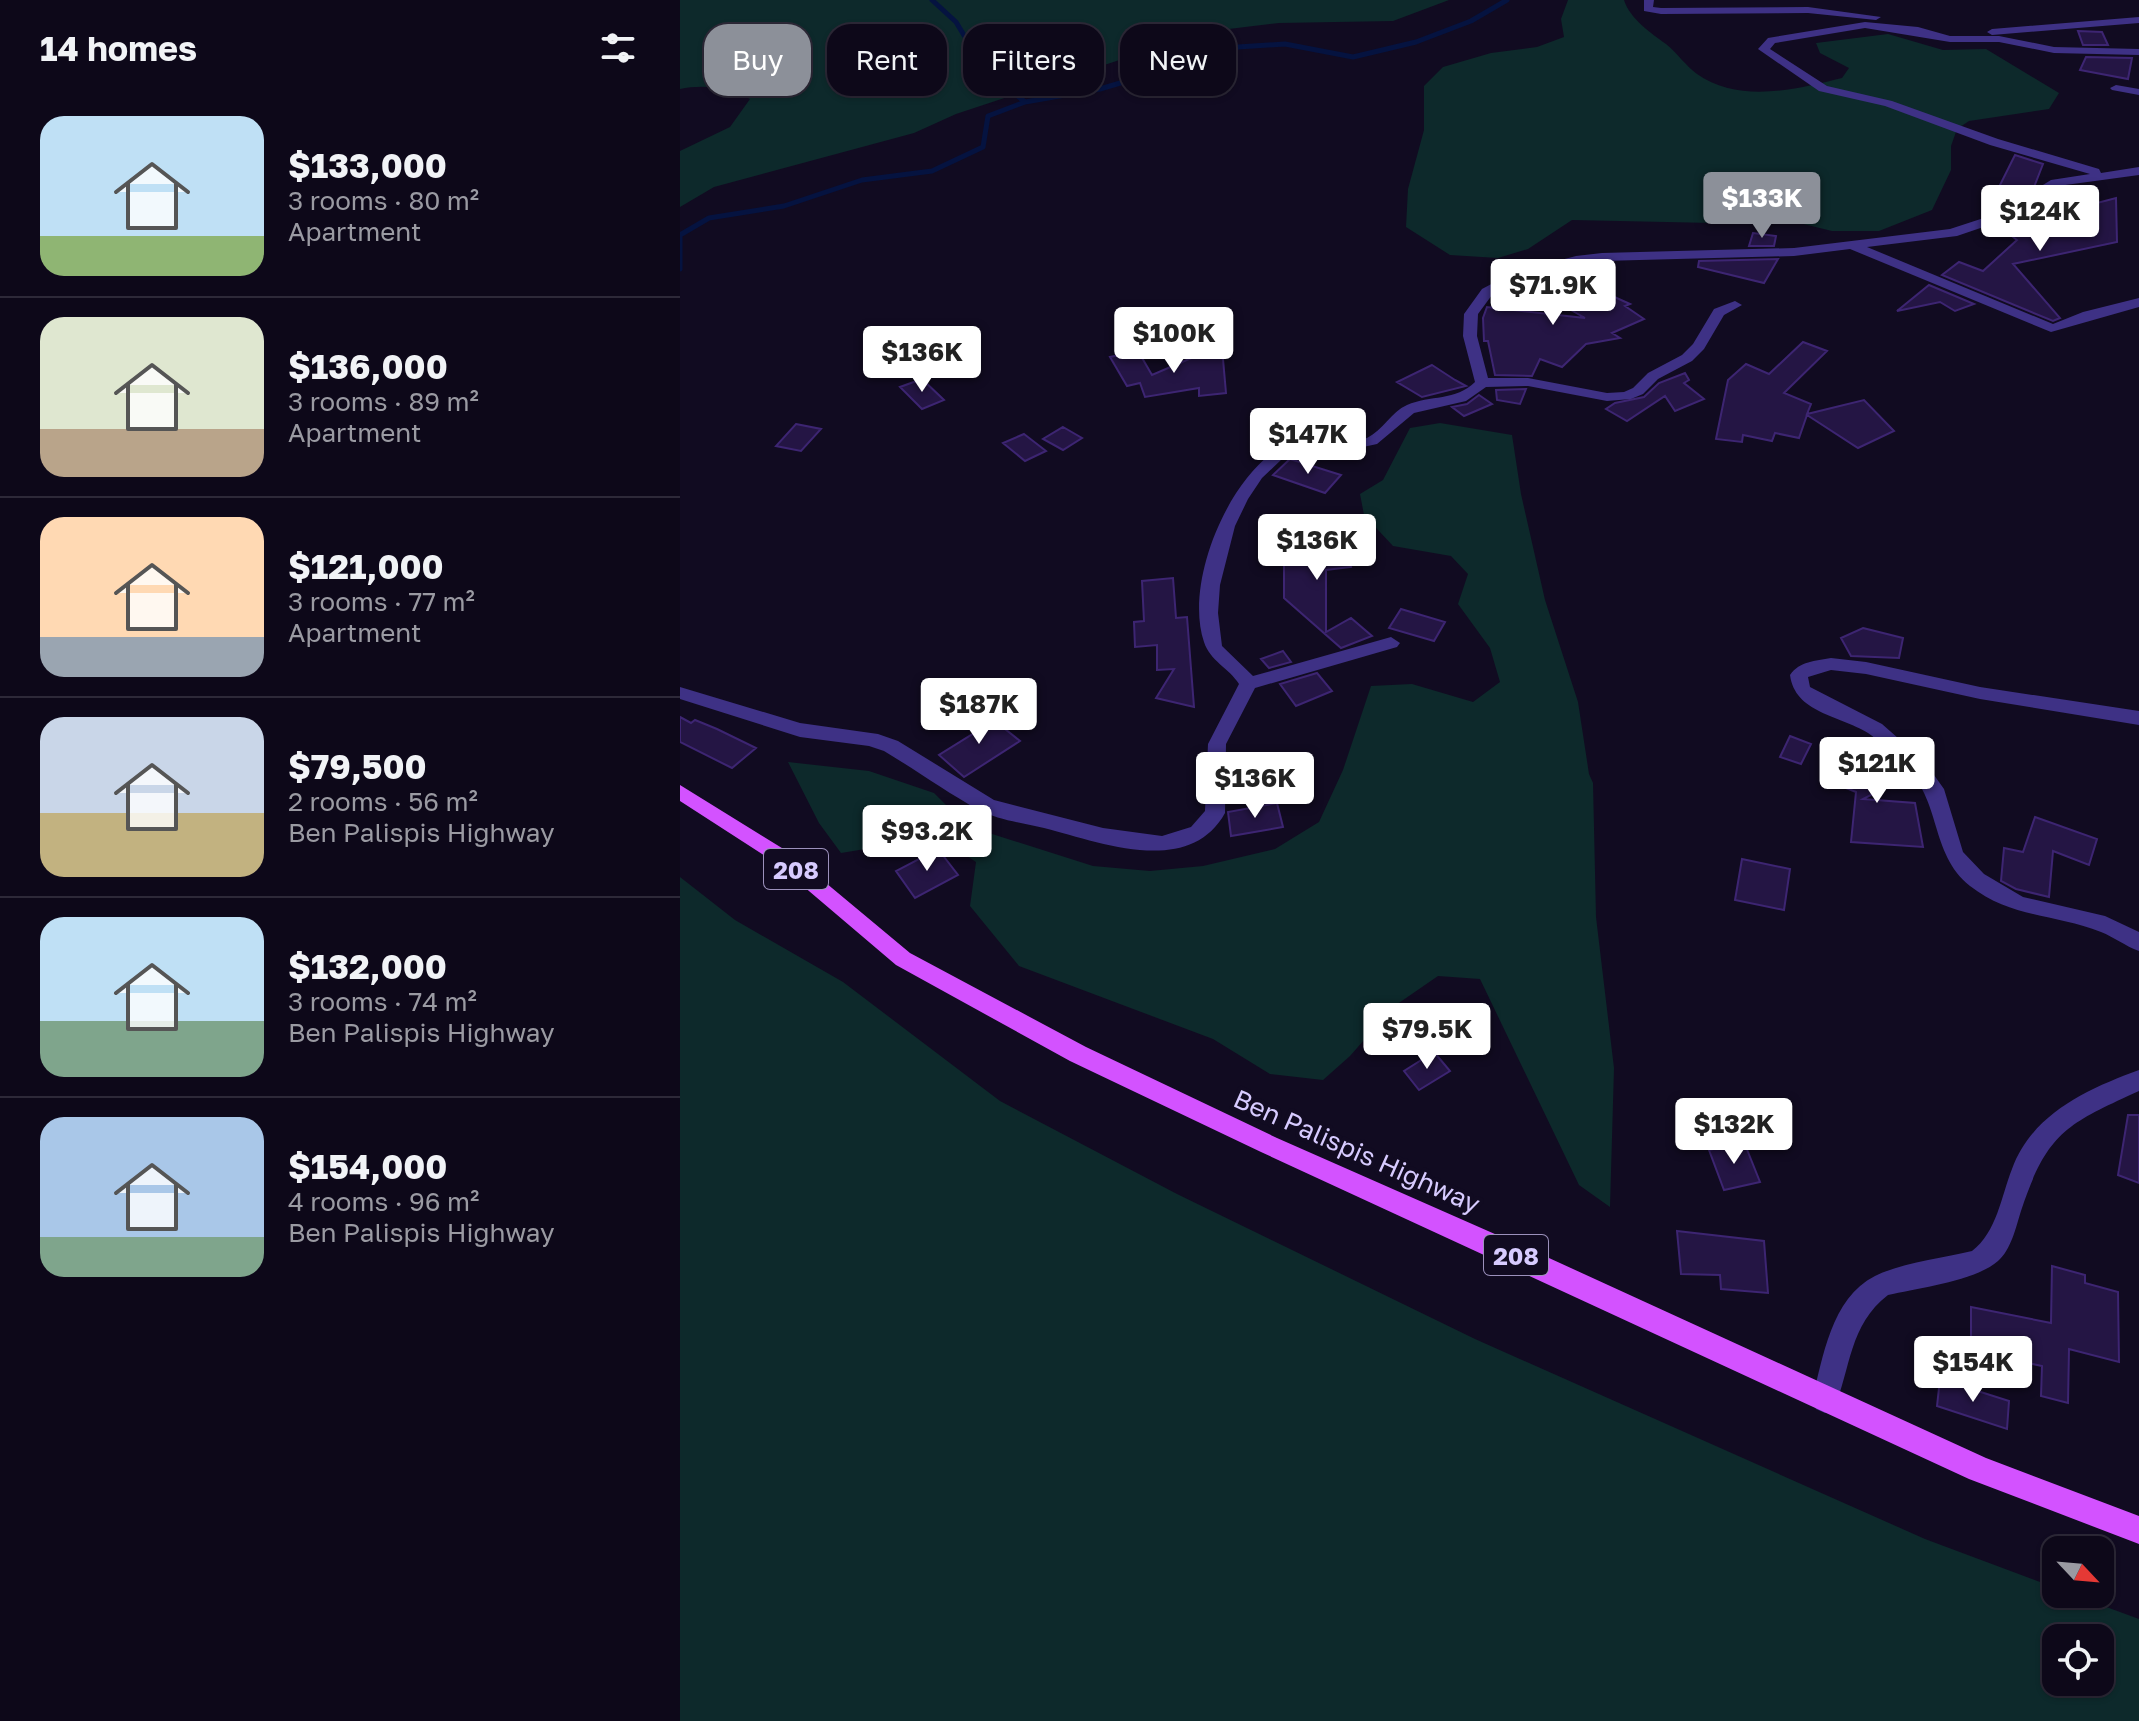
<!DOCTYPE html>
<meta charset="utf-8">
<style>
:root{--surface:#0d0819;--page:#161122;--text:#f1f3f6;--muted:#9a9aa2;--line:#2d2938;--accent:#8c9099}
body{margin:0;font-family:"Golos Text",sans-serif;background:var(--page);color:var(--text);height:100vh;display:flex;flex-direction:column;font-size:30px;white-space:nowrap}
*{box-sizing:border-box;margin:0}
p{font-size:26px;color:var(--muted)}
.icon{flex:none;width:44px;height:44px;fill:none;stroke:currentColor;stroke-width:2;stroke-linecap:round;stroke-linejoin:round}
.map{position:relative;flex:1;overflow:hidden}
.drawer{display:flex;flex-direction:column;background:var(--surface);width:680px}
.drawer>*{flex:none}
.banner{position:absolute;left:24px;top:24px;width:760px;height:72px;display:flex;gap:16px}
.needle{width:52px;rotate:116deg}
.tools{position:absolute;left:1362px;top:1536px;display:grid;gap:16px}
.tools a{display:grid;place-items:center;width:72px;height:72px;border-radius:16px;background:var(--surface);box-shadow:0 2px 6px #0004,0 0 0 2px var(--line);font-size:40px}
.price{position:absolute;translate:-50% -68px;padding:0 18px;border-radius:8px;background:#fff;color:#222;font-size:26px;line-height:52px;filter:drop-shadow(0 2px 4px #0008)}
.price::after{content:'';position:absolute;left:50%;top:48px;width:24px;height:18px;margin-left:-12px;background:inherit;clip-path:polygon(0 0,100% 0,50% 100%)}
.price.selected{background:var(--accent);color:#fff}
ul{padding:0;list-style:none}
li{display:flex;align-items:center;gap:24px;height:200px;padding:0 40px}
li+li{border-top:2px solid var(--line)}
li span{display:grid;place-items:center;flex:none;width:224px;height:160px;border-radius:24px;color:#555}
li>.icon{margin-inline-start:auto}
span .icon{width:96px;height:96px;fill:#fffc;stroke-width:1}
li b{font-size:34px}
h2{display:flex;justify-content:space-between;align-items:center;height:96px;padding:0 40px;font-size:34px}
.tag{padding:0 28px;border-radius:24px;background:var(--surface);box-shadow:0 2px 6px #0004,0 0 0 2px var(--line);font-size:28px;line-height:72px}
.tag.selected{background:var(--accent);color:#fff}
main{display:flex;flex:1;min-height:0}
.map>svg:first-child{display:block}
.green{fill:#0d292b;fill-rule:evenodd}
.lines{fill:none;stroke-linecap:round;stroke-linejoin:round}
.stream{stroke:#051340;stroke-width:5}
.building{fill:#241544;stroke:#3d2572;stroke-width:2}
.street{fill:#3e3185;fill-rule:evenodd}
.primary{fill:#d352ff;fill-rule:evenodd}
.labels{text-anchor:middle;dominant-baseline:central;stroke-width:8;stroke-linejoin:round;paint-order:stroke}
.shield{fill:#110b21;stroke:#9c91bc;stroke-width:2}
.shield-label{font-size:24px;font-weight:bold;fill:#d7cbff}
.street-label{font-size:26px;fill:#d7cbff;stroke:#110b21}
</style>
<main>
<section class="drawer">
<h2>14 homes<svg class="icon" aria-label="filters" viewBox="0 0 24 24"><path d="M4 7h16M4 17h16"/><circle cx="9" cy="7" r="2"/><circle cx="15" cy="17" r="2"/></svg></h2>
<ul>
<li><span style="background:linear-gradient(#bfe0f5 75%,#8fb573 0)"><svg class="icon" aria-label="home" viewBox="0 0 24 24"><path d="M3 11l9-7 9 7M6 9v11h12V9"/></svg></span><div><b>$133,000</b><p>3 rooms · 80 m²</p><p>Apartment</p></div></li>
<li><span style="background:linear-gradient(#dfe7d0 70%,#b9a48a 0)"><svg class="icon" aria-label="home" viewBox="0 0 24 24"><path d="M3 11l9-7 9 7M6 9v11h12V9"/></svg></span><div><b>$136,000</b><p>3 rooms · 89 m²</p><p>Apartment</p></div></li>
<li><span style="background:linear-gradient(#ffd9b3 75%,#9aa5b1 0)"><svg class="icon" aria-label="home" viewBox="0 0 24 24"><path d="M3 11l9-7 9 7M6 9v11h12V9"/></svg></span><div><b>$121,000</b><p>3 rooms · 77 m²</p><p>Apartment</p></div></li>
<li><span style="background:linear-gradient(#c9d6e8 60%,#c2b280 0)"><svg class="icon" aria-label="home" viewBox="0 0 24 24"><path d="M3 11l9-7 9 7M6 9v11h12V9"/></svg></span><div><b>$79,500</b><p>2 rooms · 56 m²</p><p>Ben Palispis Highway</p></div></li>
<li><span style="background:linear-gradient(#bfe0f5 65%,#7fa58c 0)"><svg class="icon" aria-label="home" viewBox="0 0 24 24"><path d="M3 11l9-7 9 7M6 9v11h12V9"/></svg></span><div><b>$132,000</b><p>3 rooms · 74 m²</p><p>Ben Palispis Highway</p></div></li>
<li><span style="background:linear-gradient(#a9c7e8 75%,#7fa58c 0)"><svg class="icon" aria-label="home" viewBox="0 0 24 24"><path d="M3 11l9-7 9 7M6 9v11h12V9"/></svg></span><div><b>$154,000</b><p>4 rooms · 96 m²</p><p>Ben Palispis Highway</p></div></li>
</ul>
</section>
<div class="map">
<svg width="1459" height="1721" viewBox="0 0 1459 1721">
<rect width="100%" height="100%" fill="#110b21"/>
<path class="green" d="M0 0H769L713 21 599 23 524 32 276 114 234 133 34 187 0 207V151L50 127 70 99C50 87 22 84 0 89Z
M888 0H944C950 19 971 33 986 44 997 53 1006 66 1017 74 1059 104 1118 89 1162 78L1169 68 1140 53 1136 43 1208 34 1263 50 1306 49 1379 93 1369 109 1289 121 1277 129 1271 146V170L1252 210 1199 231H1152L1099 218 1033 223 892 220 848 249 818 258 770 255 726 227 728 189 744 130V86L763 67 811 53 857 47 884 37 881 19Z
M760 423 832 435 841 494 865 600 898 702 909 774 913 783 916 917 934 1068 930 1207 899 1185 800 979 758 976 713 1007 670 1056 643 1080 590 1074 533 1039 339 966 290 906 296 862 258 837 161 853 139 823 108 762 189 771 254 793 287 826 413 866 470 871 523 866 595 849 639 822 663 770 691 686 732 684 793 702 820 682 810 648 778 604 788 574 771 556 713 546 684 515 680 494 703 480 730 428Z
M0 877 55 920 163 982 320 1101 497 1194 795 1339 1245 1539 1376 1588V1594H1391L1459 1619V1721H0ZM1420 1638V1682H1376V1638Z"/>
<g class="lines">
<path class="stream" d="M252 0 276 22 305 70 345 102
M0 269V235L29 218 104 206 182 180 252 171 303 147 308 116 345 102 420 89 474 73 520 69 558 47 605 44 673 57 736 42 791 21 827 0"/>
</g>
<path class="building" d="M1398 31 1422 32 1428 45H1403Z
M1406 57 1452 58 1448 79 1400 70Z
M1335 155 1363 164 1354 187 1343 194 1318 189Z
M1436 198 1437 242 1333 264 1380 318 1373 321 1262 275 1279 262 1303 271 1337 240 1321 228Z
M1073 233 1096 236 1094 246H1069Z
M1098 259 1084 283 1018 267 1019 261Z
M879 272 950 304 945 306 964 319 932 333 940 338 906 344 882 367 860 359 852 376 815 375 808 341H804L803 318 807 307 905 318 849 286Z
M1249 285 1294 304 1275 311 1260 302 1217 311Z
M1123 342 1147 351 1104 393 1131 404 1127 414 1184 400 1214 431 1178 448 1127 415 1119 438 1095 433 1092 441 1063 435 1062 442 1036 439 1048 380 1066 364 1089 374Z
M530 350 543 359 546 393 519 396V388L465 397 460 383 447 386 430 357 458 351 472 375Z
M752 365 775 380 786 386 742 397 717 382Z
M1005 373 1009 380 1004 383 1024 399 995 411 985 396 947 421 926 409 935 403 964 397 979 383Z
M242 379 264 400 242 409 220 387Z
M846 389 840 404 817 400 816 390Z
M799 395 812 404 784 416 772 407 787 404Z
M116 424 141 429 121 451 96 446Z
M383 427 402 438 383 450 363 439Z
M344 434 366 451 345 461 323 443Z
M610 459 661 475 645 493 593 475Z
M604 534 662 536 671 567 646 570V632L671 618 692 636 661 648 604 598Z
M493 578 496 618 507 617 514 707 476 698 494 669 477 670V645L455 647 454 622 464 621 462 581Z
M721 609 765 622 754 641 709 628Z
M1183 628 1223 638 1219 658 1171 656 1161 638Z
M603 651 611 662 589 668 581 659Z
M637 673 652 691 616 706 600 684Z
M305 713 340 741 284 777 259 755 294 733 285 725Z
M0 717 11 723 15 720 37 729 76 748 52 768 0 742Z
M1110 736 1131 744 1121 764 1100 757Z
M1189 752 1220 780 1183 799 1235 803 1243 847 1171 842 1176 792 1146 780 1156 762 1164 765Z
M597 803 603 827 551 836 548 812Z
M1355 817 1417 839 1409 865 1373 851 1369 897 1336 889 1321 881 1324 848 1343 852Z
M258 849 278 875 235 898 216 871Z
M1062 859 1110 869 1104 910 1055 900Z
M754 1052 770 1071 739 1090 724 1071Z
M1448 1115H1459V1183L1438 1175Z
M1064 1142 1080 1182 1044 1190 1029 1150Z
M997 1231 1084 1241 1088 1293 1041 1289 1040 1275 1001 1274Z
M1372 1266 1405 1275V1283L1438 1292 1439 1362 1389 1349 1388 1403 1361 1396 1362 1366 1291 1351V1307L1371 1323Z
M1260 1379 1329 1401 1327 1429 1257 1406Z"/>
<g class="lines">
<path class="street" d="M964 0H974L973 7 981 8 1128 7 1201 17 1196 20 1128 13 981 14 964 11Z
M1459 17V23L1312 35 1307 32 1312 29Z
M1185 22 1238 27 1270 36H1319L1374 47 1459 49V55L1374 53 1319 42H1270L1185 28 1095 43 1090 49 1147 86 1212 101 1318 139 1419 169 1421 173 1459 167V175L1378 186 1324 220 1277 236 1187 247 1373 324 1403 312 1459 298V307L1371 332 1170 249 1114 256 922 261 897 264 842 279 812 295 798 314 797 336 808 378H848L927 393 944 392 953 388 968 373 1002 355 1013 344 1034 309 1055 301 1062 305 1044 315 1024 349 1012 361 978 379 963 394 951 399 927 401 848 386 806 387 786 401 734 413 697 444 674 449 628 447 602 459 582 478 568 499 555 526 540 585 538 613 542 646 573 676 711 637 720 643 717 647 575 688 546 744 545 813C509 878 419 842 364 828 343 823 318 820 299 810 266 792 236 770 204 751L189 746 120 737 0 699V687L120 723 198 734 218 741 314 800 423 828 482 836 511 827 525 811 528 744 559 684C549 668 530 661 524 642 503 581 552 465 613 441 637 432 662 443 687 438 703 430 711 412 727 405 750 395 776 401 795 382L783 336 784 314 802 289 832 273 896 256 922 253 1114 248 1270 229 1316 214 1371 180 1410 174 1310 145 1205 106 1139 91 1078 49 1088 38Z
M1436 85 1459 89V95L1432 90 1430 88Z
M1151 658 1186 662 1300 687 1459 711V725L1300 699 1186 674 1151 670 1128 677 1130 687 1202 724 1244 761 1264 789 1283 852 1304 874 1343 897 1425 916 1459 932V951C1445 946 1434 937 1421 932 1375 914 1331 918 1290 886 1249 853 1262 799 1224 766 1213 755 1201 742 1188 733 1159 715 1115 713 1110 675 1120 661 1135 661 1151 658Z
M1459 1070V1091C1387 1124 1367 1132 1341 1211 1336 1227 1331 1250 1318 1261 1295 1281 1239 1288 1208 1295 1169 1325 1171 1368 1154 1409L1145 1413 1136 1409 1132 1400C1143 1358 1151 1298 1195 1276 1221 1263 1263 1258 1292 1251 1317 1232 1321 1197 1332 1169 1352 1114 1407 1089 1459 1070Z"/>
<path class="primary" d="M0 785 110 853 230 953 406 1047 597 1138 869 1258 1306 1458 1459 1516V1544L1289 1479 581 1152 390 1061 216 965 96 863 0 801Z"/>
</g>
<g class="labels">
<g class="shield">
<rect x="84" y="849" width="64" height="40" rx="6"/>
<rect x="804" y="1235" width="64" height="40" rx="6"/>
</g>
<g class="shield-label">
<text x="116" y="869">208</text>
<text x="836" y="1255">208</text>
</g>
<g class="street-label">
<text transform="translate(677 1151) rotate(24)">Ben Palispis Highway</text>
</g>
</g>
</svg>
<div class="tools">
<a><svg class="needle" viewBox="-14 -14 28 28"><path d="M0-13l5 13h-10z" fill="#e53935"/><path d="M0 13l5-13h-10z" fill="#9a9aa2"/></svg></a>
<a><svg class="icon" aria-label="locate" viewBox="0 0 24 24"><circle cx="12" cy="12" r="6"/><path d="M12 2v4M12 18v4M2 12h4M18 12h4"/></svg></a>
</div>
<b class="price selected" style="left:1082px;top:240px">$133K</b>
<b class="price" style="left:1360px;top:253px">$124K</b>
<b class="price" style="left:873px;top:327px">$71.9K</b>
<b class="price" style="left:494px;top:375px">$100K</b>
<b class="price" style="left:242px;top:394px">$136K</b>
<b class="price" style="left:628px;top:476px">$147K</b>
<b class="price" style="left:637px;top:582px">$136K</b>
<b class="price" style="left:299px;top:746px">$187K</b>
<b class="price" style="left:1197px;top:805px">$121K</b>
<b class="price" style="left:575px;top:820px">$136K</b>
<b class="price" style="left:247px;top:873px">$93.2K</b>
<b class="price" style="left:747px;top:1071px">$79.5K</b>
<b class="price" style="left:1054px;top:1166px">$132K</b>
<b class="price" style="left:1293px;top:1404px">$154K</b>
<div class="banner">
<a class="tag selected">Buy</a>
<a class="tag">Rent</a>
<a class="tag">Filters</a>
<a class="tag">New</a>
</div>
</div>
</main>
